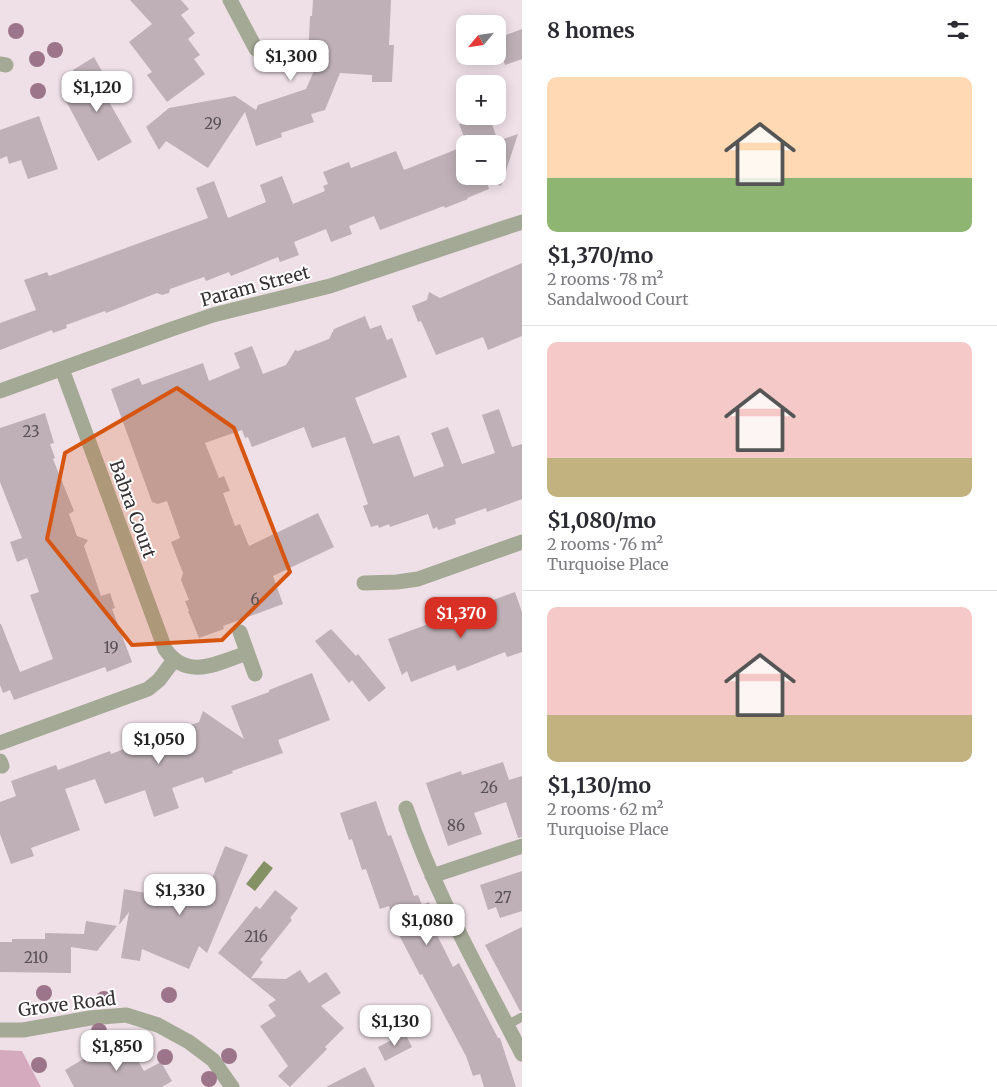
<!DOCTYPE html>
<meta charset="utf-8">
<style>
:root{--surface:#fff;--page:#f2f2f3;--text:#2b2b33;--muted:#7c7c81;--line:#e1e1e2;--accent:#d93025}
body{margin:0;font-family:Merriweather,serif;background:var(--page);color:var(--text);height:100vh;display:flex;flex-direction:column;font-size:19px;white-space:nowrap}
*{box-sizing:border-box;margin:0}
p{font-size:16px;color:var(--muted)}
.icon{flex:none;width:28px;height:28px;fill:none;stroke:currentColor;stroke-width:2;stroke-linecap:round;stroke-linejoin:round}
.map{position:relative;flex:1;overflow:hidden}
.side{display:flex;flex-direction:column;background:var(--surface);width:475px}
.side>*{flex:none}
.needle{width:32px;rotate:241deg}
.fabs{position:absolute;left:456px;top:15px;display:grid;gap:10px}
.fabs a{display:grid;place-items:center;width:50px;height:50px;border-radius:10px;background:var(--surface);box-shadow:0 2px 12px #0003;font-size:25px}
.price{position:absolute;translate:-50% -42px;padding:0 11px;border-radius:10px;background:#fff;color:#222;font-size:16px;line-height:32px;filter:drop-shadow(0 1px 2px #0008)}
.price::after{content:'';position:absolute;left:50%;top:30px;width:15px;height:11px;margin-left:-8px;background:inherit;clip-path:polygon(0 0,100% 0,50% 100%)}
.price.current{background:var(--accent);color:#fff}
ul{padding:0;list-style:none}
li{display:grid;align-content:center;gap:10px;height:265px;padding:0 25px}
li+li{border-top:1px solid var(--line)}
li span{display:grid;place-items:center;height:155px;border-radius:10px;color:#555}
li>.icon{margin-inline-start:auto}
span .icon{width:90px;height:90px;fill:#fffc;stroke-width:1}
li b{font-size:21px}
h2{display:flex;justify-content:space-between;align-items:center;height:60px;padding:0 25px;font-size:21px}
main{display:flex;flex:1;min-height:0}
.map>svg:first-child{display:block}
.green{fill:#d6aabe}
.water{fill:#839164}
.building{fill:#beb0b6}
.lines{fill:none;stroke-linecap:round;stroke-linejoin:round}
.lane{stroke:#a3a995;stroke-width:9}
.street{stroke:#a3a995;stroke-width:15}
.tree{fill:#9c758a}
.marked{fill:#d65510;fill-opacity:0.2;stroke:#d65510;stroke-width:4;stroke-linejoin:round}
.labels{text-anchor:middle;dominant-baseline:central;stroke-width:4;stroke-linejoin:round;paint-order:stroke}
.number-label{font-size:15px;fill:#595154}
.street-label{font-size:18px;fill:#373134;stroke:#fff}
</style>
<main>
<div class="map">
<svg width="522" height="1087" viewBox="0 0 522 1087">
<rect width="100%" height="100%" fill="#efe0e7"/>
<path class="green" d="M0 1050 22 1051 41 1087H0Z"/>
<path class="water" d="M264 861 273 868 255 891 246 884Z"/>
<path class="building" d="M130 0H181L189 9 181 15 195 33 188 39 200 55 194 59 205 74 167 102 147 75 152 72 129 42 152 24Z
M313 0H391L389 45H394L392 82H372V75L340 73 325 110 311 114 314 122 281 133 282 137 256 146 245 112 208 168 166 141 159 150 146 127 169 108 235 96 256 110 258 105 306 89 320 57H308L310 16H312Z
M522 29V59L505 65 498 44V38Z
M94 57 104 75 96 79 132 142 98 161 66 101 85 91 73 70Z
M39 116 58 169 28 179 21 160 9 164 7 156 0 159V130Z
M464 116H489L498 141 518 134 501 186 498 185V144H467L459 124 465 122Z
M465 146V176H485L489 189 467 198 468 199 445 208 444 206 380 230 374 216 349 226 352 234 331 242 326 229 294 242 299 255 280 262 278 257 231 276 229 272 206 281 204 277 170 289 169 293 162 295 157 293 106 313 105 311 66 325 67 328 53 333 52 330 0 350V323L36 310 24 280 47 272 49 276 208 218 196 188 214 181 228 218 266 202 260 185 282 176 293 204 325 191 323 186 328 184 323 172 349 162 351 168 396 151 404 170Z
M522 263V336L488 350 483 337 436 355 421 321 418 322 412 306 427 300 429 292 440 298Z
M365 316 370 329 381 325 387 340 392 338 407 377 355 398 373 444 399 435 414 477 444 466 431 433 448 427 462 464 495 453 482 415 499 409 512 447 522 444V499L487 512 486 508 455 519 456 524 438 530 437 527 433 529 428 514 390 527 389 524 379 528 378 525 371 527 363 506 368 504 345 437 312 448 304 427 252 447 248 437 245 438 242 430 205 443 219 478 224 476 230 491 223 493 235 526 240 524 249 546 318 513 334 547 273 576 283 604 223 626 224 629 199 638 188 611H189L185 601 189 600 181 580 183 573 171 542 180 538 167 501 158 504 152 502 111 389 139 378 142 385 203 363 209 381 240 368 234 353 252 346 263 374 286 365 295 350 298 351 329 339 334 329Z
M45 413 54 443 50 444 55 458 53 459 74 511 69 514 77 536 88 540 84 546 101 596 110 593 115 608 112 609 132 662 107 672 105 667 14 700 10 690 3 693 0 685V624H1L20 672 53 659 30 595 39 592 27 558 17 562 10 542 22 538 0 482V428Z
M515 592 522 612V652L507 657 505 652 457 671 455 665 411 682 407 671 402 675 388 639Z
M331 629 356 656 358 654 386 688 369 702 352 680 349 683 315 641Z
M312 673 330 720 278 740 283 753 232 771 233 773 205 783 203 777 172 788 179 808 154 817 145 790 105 804 95 779 65 789 80 830 31 848 34 856 11 864 0 834V802L16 796 11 781 56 765 58 770 110 751 111 754 142 742 149 729 162 736 199 722 203 711 244 739 231 706 269 692V690Z
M503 762 509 780 522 776V837L518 838 506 802 474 813 482 834 448 846 426 783 461 771 462 775Z
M376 801 388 836 391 835 414 896 418 895 422 905 429 902 438 928 434 929 453 967 459 963 498 1038H500L516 1087H484L480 1074 473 1076 466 1056 422 974 420 975 400 937 389 906 380 909 366 869 362 870 352 839 349 840 340 813Z
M225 846 248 855 207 953 199 946 189 969 142 949 140 961 121 958 129 912 119 925 124 889 173 898 178 888 204 899Z
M522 871V911L500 918 496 907 488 910 480 885Z
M275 890 298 908 290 918 292 920 260 960 263 962 251 978 286 979 300 970 309 983 326 972 341 993 321 1006 344 1028 325 1047 327 1049 290 1087 278 1076 288 1066 260 1026 276 1016 268 1005 276 1000 218 953 256 906 260 909Z
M86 921 117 926 97 951 71 947V973L0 972V942H12V939H45V933L84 934Z
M522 927V1011H520L485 945Z
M405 1033 412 1047 385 1061 378 1047Z
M122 1045 124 1049 128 1046 129 1050 131 1049 144 1071 161 1062 172 1081 162 1087H74L65 1070 85 1058 87 1063 99 1056 100 1057Z
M365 1067 375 1087H326Z"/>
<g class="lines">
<path class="lane" d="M507 1025 522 1017"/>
<path class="street" d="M230 0 256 49
M0 64 6 65
M62 369 165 649C187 681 218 663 247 653
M0 391 169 330 213 315 330 286 522 222
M364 583 397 582 418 579 522 542
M240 632 255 674
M0 743 148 689 159 680 174 660
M0 761 2 766
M406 808C435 894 481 974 522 1054
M432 876 522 846
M0 1030H23L90 1018 126 1015 158 1025 189 1042 213 1060 232 1087"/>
</g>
<g class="tree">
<circle cx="16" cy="31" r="8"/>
<circle cx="55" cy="50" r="8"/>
<circle cx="37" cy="59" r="8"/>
<circle cx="38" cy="91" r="8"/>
<circle cx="44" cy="993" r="8"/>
<circle cx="169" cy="995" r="8"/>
<circle cx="104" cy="999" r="8"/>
<circle cx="99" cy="1031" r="8"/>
<circle cx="229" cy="1056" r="8"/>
<circle cx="165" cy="1057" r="8"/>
<circle cx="39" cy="1065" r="8"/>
<circle cx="209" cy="1079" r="8"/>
</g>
<path class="marked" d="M177 388 234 428 290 572 222 640 132 645 47 539 65 453Z"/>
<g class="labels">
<g class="number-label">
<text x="213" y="123">29</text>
<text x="31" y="431">23</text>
<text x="255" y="599">6</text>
<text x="111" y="647">19</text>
<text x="489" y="787">26</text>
<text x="456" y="825">86</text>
<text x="503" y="897">27</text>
<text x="256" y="936">216</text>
<text x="36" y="957">210</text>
</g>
<g class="street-label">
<text transform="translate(255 286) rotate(-15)">Param Street</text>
<text transform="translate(133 509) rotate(70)">Babra Court</text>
<text transform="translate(67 1004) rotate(-7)">Grove Road</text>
</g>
</g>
</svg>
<div class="fabs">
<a><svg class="needle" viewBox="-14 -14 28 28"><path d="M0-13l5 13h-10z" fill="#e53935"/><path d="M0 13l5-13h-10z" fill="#7c7c81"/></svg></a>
<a>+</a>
<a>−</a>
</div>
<b class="price" style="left:291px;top:82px">$1,300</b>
<b class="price" style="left:97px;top:113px">$1,120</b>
<b class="price current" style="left:461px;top:639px">$1,370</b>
<b class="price" style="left:159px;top:765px">$1,050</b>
<b class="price" style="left:180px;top:916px">$1,330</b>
<b class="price" style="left:427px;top:946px">$1,080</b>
<b class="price" style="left:395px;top:1047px">$1,130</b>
<b class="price" style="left:117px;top:1072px">$1,850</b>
</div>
<section class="side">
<h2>8 homes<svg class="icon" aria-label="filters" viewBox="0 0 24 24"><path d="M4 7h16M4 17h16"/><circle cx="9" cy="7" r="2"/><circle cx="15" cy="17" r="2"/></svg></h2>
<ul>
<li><span style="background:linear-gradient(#ffd9b3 65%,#8fb573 0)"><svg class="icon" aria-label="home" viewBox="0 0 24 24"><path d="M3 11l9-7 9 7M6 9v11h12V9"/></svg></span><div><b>$1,370/mo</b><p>2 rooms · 78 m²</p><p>Sandalwood Court</p></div></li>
<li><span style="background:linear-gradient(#f6c9c9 75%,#c2b280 0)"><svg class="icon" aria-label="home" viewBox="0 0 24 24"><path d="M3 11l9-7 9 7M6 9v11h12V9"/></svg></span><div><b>$1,080/mo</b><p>2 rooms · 76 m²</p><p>Turquoise Place</p></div></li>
<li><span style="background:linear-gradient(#f6c9c9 70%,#c2b280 0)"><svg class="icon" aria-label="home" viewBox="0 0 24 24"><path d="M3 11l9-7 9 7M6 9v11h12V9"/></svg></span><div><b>$1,130/mo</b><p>2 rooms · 62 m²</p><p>Turquoise Place</p></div></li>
</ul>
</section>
</main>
